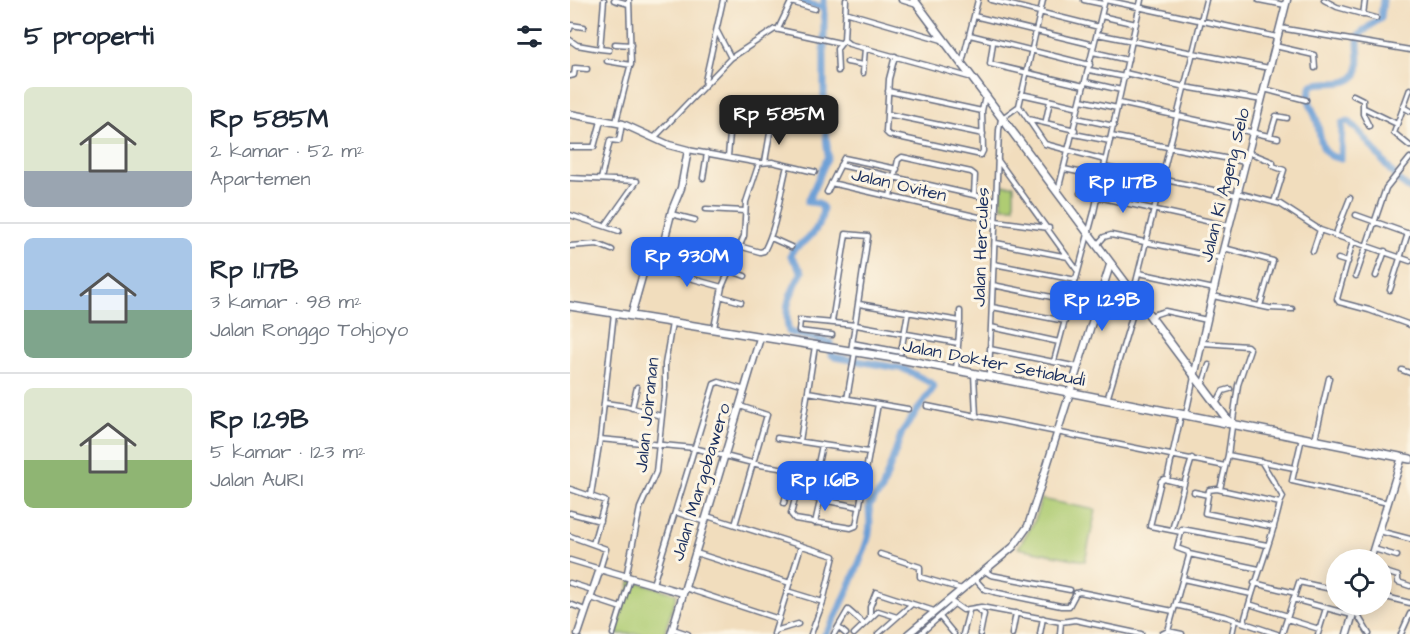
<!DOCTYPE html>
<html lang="id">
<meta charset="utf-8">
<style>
:root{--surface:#fff;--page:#f6f6f7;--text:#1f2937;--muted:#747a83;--line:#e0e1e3;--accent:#2563eb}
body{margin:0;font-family:"Architects Daughter",sans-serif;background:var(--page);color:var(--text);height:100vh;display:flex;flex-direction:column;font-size:22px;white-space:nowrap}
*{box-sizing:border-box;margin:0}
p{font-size:20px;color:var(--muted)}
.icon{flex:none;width:33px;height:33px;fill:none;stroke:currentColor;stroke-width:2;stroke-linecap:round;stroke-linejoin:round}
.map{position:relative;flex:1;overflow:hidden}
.details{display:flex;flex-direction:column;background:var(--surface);width:570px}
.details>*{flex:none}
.fabs{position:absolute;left:756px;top:549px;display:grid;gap:12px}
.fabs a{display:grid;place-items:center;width:66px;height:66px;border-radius:50%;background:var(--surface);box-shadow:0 3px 15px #0003;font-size:30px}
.price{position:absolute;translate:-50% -51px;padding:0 14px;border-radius:12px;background:var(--accent);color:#fff;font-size:20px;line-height:39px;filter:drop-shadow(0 2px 3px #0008)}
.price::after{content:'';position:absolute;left:50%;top:36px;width:18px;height:14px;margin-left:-9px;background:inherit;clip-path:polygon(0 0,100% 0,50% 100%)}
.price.current{background:#222;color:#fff}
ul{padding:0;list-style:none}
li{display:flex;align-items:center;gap:18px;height:150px;padding:0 24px}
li+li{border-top:2px solid var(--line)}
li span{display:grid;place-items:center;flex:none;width:168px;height:120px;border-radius:9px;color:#555}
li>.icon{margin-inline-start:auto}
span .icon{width:72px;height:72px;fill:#fffc;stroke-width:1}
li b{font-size:26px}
h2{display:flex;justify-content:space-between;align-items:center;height:72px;padding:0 24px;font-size:26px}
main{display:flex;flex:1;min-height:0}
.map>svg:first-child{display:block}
.green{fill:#afcc73;stroke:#657e68;stroke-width:1.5}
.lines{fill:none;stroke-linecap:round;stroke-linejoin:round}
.river{stroke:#6a9ed6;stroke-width:7}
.street-casing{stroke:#666c7f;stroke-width:7}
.secondary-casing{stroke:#666c7f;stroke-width:9}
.primary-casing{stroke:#666c7f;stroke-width:10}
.street{stroke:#fff;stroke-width:4}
.secondary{stroke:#fff;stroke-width:6}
.primary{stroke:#fff;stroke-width:7}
.labels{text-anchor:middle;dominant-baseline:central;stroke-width:6;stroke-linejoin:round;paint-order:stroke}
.street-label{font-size:18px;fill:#1b2f5e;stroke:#fcf5e5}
</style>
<main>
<section class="details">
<h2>5 properti<svg class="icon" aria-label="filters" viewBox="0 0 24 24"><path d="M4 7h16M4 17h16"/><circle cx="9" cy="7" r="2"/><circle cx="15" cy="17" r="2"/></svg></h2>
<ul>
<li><span style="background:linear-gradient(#dfe7d0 70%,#9aa5b1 0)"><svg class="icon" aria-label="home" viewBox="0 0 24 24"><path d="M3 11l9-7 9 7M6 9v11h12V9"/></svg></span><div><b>Rp 585M</b><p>2 kamar · 52 m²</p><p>Apartemen</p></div></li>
<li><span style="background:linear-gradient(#a9c7e8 60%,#7fa58c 0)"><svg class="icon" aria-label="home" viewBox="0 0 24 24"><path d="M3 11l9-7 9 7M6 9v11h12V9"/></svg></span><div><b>Rp 1.17B</b><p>3 kamar · 98 m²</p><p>Jalan Ronggo Tohjoyo</p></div></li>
<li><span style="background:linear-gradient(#dfe7d0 60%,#8fb573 0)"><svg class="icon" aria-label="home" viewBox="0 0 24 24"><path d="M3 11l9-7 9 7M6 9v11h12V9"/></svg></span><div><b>Rp 1.29B</b><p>5 kamar · 123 m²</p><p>Jalan AURI</p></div></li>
</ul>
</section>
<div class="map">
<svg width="840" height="634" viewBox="0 0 840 634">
<rect width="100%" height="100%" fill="#fcf5e5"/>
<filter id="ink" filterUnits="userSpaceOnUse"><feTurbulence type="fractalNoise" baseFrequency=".0167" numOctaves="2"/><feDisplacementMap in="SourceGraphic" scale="12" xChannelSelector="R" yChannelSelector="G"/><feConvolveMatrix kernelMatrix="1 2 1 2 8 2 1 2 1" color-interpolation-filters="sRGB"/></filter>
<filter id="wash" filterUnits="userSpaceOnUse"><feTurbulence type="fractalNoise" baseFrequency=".008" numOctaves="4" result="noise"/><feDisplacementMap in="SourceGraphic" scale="24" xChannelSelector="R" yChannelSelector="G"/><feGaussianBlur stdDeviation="1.35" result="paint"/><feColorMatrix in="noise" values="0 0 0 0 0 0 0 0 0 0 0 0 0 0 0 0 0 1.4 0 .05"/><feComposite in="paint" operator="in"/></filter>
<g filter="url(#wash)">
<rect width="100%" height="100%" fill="#f1ddbd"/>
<path class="green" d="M432 185H444V207H432Z
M471 499 526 510 515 561 448 548 465 520Z
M61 580 107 594 94 634H46Z"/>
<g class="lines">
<path class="river" d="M223 0 254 8
M254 0V113L258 156 238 202 248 203 253 208C252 228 239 240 223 249L221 256 232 272C220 294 213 307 219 332L261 343V354L265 357 334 369 363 384 364 387 332 432 312 490 299 505C299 514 301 524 299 533 297 548 264 626 255 634
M813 0 811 17 789 35C786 46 791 57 788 69 784 90 757 79 742 85 735 101 742 106 747 121 751 136 749 158 771 158L772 123 778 121C799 137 823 181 840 189"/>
</g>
</g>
<g filter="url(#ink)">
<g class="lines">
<g class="street-casing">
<path id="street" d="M44 0 59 4
M331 0 347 5
M421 0 529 27
M514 0 533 4
M535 0 707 37
M689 0 715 5
M754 0 767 7 806 18
M275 12 372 40
M793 15 795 0
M404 16 524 45
M531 16 566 24
M209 27 221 2 245 9
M710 28 840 50
M0 29 1 25 14 27
M147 31 161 58
M527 34 699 68
M400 35 520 65
M0 40 7 45 30 49 34 0
M274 40 279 44 399 77
M423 43 420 64 514 86
M45 44 61 45
M705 46 744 55 745 68
M30 49 39 50
M523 52 558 60
M325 56 319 79 316 132 319 135 411 155 413 151 412 111 415 96
M37 61 61 65
M277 62 293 65
M392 63 408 0
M519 70 555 77
M268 71 267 49 274 40 276 0
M293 73 295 48
M555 73 615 87 692 100
M0 76 4 75 5 68 17 69
M135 81 153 0
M516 82 551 90
M694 89 736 100
M840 89 824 133 840 146
M318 91 412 111
M451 94 509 107
M783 95 793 100V114L799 126
M511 100 547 108
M549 103 708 138
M449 106 475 144 535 160
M833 107 840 111
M794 108 827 124
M317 114 413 134
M507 118 544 126
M458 119 505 130
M476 120 480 101
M46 122 61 63 59 0
M504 134 540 141
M541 136 675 162
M700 136 706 116 717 118
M84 138 161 58 205 29 270 43
M0 147H24L31 121
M118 150 189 163 202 162 245 172
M678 152 703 162V166L714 170 704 202
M158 156 161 123
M427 159 507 270
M195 162 201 127
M270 165 426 200
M534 167 667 195
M494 169 532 177
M0 178 67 181 35 226
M133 178 137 153
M31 179 40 140 49 141 52 124
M261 183 426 221 479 228
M488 191 535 0
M257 192 274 158 327 169
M510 193 659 226
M668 193 710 204 750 230 840 261
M320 196 328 160 332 157 401 172 405 175 404 195
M136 209 175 211
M101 214 125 220
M0 215 49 231
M786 215 839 234
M765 236 780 198
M201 238 221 247
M783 241 767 299 769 302 799 310 840 325
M426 243 498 257
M527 245 534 237 541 235 651 258
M0 246 27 244 42 250
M169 246 190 252 194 251C208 224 209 196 217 166
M654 248 703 261 690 306
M743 251 750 230
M140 253 163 263
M768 259 778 262
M424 264 506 280
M87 269 152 287
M159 270 175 276
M569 273 644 289
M786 276 816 188 840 158
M806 276 815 251
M423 285 501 301
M820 290 838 233
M563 294 636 0
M150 296 171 302
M643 296 699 308 722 309
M289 304 390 321 386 370
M422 307 495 321
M580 316 595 311 637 320
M390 321V311
M262 322 276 234 298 236 281 351
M421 327 489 342
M144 328 152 287 174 236 176 202 189 163
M262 335 229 331 230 320 286 325 388 343
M282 343 331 352 338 312
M633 343 677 346 680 349 668 385 658 455 724 468
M420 349 508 367
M484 361 524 212 571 0
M832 370 840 373
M404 374 406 416
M419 375 429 130 431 119 449 106 473 0
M632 386 639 365
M238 392 338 409
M277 399 285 352
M537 400 567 300
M35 403 56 406 91 416
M646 404 653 391 660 389
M357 406 655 466
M62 408 67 387
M616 414 624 377
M207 438 299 452
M732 438 722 481 818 503
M30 439 124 448 190 465 294 481
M745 439 759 378
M230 441 245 346
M691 461 713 497 710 503
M246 473 252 445
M597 480 611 415
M614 484 622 458
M0 489 35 501 23 544
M650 489 658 455
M624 492 638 495
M21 495 30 439 44 313
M214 503 223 469
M289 507 226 495 221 514 225 519 281 528 286 526 308 404
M105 512 135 522
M0 513 30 521
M137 516 264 556 253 602 241 634
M245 523 250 501
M165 525 197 415 170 406
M602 530 614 484 594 479 591 481 580 526 611 532
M809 531 840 539
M0 536 36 549 30 569 0 560
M804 549 827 556
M126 553 220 583
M310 554 350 567V577L392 589
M619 554 689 569
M415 571 421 575 500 590
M812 571 828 576V582L840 586
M56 577 70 508 86 472 95 387V364L102 323
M405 579 414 589 424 592 491 606H499L506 593 510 592 603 611
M613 579 681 594
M0 583 22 590
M684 583 725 593
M83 584 144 384 149 382 175 390
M115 588 209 619
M217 591 253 602
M812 596 840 603
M21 598 51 608
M723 599 782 615
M379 600 393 610 411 607 491 622 505 620 571 634
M0 604 15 610
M679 604 718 616
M781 604 799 634
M605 605 657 617 707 634
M406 608 414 614 410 634
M370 617 384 634
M300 618V607L306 592 364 611
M717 619 749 629
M674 622C684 582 701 544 710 503L647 489 639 490 635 513 704 527
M269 628 276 634
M103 629 118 634
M205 631 228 624
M598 631 619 556 618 552 607 548 612 529 697 545
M43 634 60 579
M204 634 231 546
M264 634 278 610 294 624
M284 634 308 611 327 617
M308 634 342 604
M350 634 384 604
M393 634 399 611
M442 634 446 613
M470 634 473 618
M490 634 491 622
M592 634 598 631 612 634
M662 634 665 620
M712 634 729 582 766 590
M748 634 756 608
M831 634 840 614"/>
</g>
<g class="secondary-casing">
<path id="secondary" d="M0 114 53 124 99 145 118 150 111 188 102 210 87 269 74 270 61 316
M624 377 651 258 717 0
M800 560 832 457
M8 634 30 569 113 593
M101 634 190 338
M338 634 443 547 458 526 540 265
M777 634 786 604"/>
</g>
<g class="primary-casing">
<path id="primary" d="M344 0 660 423
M0 306 330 359 840 459"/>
</g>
<use href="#street" class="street"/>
<use href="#secondary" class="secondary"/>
<use href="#primary" class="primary"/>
</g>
</g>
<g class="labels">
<g class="street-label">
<text transform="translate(329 185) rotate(13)">Jalan Oviten</text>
<text transform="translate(655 185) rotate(-76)">Jalan Ki Ageng Selo</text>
<text transform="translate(411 247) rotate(-88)">Jalan Hercules</text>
<text transform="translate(424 363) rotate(11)">Jalan Dokter Setiabudi</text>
<text transform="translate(77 415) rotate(-84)">Jalan Joiranan</text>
<text transform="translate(131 482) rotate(-73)">Jalan Margobawero</text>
</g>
</g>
</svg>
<div class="fabs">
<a><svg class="icon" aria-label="locate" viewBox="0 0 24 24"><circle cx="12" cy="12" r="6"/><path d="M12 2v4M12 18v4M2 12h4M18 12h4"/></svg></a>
</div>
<b class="price current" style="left:209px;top:146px">Rp 585M</b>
<b class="price" style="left:553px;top:214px">Rp 1.17B</b>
<b class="price" style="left:117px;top:288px">Rp 930M</b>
<b class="price" style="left:532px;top:332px">Rp 1.29B</b>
<b class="price" style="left:255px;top:512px">Rp 1.61B</b>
</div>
</main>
